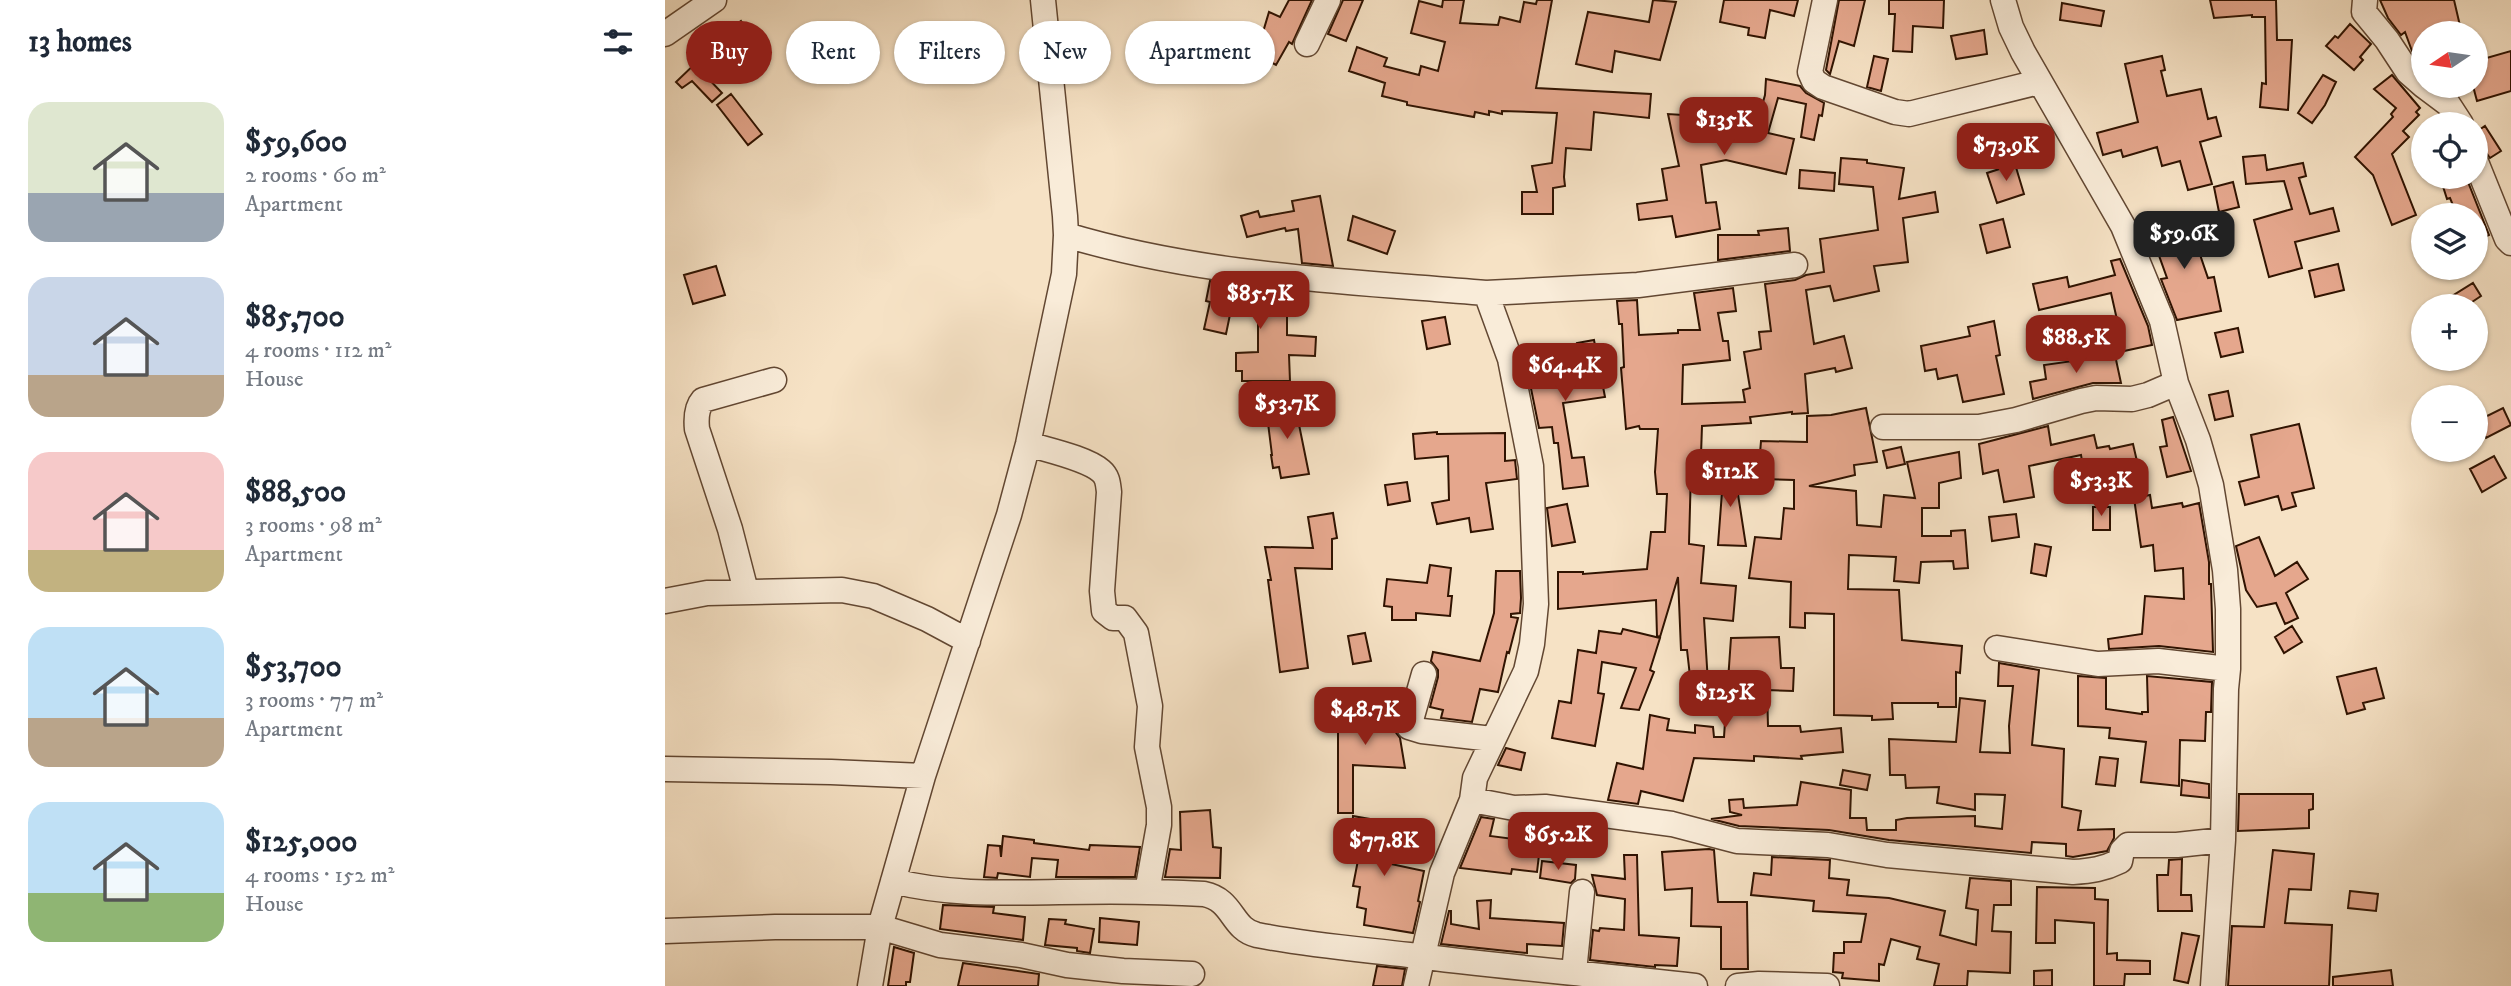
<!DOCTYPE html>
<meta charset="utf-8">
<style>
:root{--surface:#fff;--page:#f6f6f7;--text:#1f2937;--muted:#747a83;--accent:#8f2418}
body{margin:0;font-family:"IM FELL DW Pica",serif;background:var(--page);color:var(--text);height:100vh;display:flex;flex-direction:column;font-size:26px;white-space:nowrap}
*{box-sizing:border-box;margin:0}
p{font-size:23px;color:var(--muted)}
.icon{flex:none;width:38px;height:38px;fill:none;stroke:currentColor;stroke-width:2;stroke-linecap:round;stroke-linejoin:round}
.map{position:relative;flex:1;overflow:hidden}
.panel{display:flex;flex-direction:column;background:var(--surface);width:665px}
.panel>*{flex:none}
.top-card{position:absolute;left:21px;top:21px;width:665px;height:63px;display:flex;gap:14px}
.needle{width:46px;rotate:257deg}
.buttons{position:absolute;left:1746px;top:21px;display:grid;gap:14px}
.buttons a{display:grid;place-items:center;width:77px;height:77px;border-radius:50%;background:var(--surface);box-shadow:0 2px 5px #0004;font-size:35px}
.price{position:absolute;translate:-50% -60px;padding:0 16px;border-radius:14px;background:var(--accent);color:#fff;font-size:23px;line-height:46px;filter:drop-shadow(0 2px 4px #0008)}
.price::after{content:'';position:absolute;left:50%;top:42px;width:21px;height:16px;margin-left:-10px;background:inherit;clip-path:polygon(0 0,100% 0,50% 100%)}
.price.on{background:#222;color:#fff}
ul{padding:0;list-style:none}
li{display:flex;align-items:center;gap:21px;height:175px;padding:0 28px}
li span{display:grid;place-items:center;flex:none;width:196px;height:140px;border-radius:21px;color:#555}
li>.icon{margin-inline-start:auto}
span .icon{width:84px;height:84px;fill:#fffc;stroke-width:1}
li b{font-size:30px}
h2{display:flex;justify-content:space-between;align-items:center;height:84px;padding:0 28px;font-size:30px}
.chip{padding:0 24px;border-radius:32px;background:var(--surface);box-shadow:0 2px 5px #0004;font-size:24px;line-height:63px}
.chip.on{background:var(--accent);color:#fff}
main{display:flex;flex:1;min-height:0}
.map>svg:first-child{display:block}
.building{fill:#e5a78d;stroke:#301301;stroke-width:2}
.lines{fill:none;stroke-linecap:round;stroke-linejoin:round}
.minor-casing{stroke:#624732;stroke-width:27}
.minor{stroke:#f9ecd9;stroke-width:24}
</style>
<main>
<section class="panel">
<h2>13 homes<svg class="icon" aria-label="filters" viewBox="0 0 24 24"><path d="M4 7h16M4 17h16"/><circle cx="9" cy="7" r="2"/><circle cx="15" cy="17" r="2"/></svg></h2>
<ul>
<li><span style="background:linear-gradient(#dfe7d0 65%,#9aa5b1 0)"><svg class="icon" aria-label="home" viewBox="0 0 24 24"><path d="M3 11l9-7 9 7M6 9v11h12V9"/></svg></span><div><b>$59,600</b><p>2 rooms · 60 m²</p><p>Apartment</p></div></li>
<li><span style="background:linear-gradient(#c9d6e8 70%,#b9a48a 0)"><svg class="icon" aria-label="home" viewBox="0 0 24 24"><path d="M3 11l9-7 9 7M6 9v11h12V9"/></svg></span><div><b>$85,700</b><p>4 rooms · 112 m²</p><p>House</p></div></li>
<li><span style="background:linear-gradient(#f6c9c9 70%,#c2b280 0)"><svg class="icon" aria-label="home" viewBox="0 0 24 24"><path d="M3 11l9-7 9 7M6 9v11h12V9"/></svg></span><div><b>$88,500</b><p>3 rooms · 98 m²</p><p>Apartment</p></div></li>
<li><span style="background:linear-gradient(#bfe0f5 65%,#b9a48a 0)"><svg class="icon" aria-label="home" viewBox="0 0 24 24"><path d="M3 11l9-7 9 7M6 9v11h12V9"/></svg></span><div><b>$53,700</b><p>3 rooms · 77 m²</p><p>Apartment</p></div></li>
<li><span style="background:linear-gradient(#bfe0f5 65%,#8fb573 0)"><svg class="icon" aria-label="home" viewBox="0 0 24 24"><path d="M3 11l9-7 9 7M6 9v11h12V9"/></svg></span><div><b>$125,000</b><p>4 rooms · 152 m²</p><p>House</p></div></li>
</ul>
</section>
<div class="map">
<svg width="1846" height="986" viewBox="0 0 1846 986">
<rect width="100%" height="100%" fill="#f6e2c5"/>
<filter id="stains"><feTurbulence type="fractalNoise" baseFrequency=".00286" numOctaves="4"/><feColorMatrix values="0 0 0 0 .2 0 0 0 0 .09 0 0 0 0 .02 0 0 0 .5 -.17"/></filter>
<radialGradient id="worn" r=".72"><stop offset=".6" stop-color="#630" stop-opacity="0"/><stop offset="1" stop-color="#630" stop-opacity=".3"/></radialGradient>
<path class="building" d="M624 0H647L627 44 624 42 611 65 587 52 598 32 604 12 615 17Z
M678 0H698L681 41 663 34Z
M778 0H799L795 23 833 25 835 17 855 22 859 2 871 4 872 0H887L871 88 986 94 984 118 929 112 926 150 901 148 899 177 900 186 888 188V214H857V192H872L867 166 887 163 892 113 837 111V114L824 111V115L810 112 809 117 742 105V102L717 96 720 83 684 71 692 47 722 58 719 66 754 75 756 66 773 71 780 42 746 33 754 1 777 7Z
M988 0 1011 2 995 60 950 51 947 72 911 64 923 12 984 22Z
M1059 0H1133L1129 16 1105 10 1100 38 1083 35 1084 28 1055 22Z
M1174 0H1200L1189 46 1174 41 1165 74 1161 70Z
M1224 0H1279L1278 28 1248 26 1247 52 1228 51 1230 14H1224Z
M1545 0H1611L1612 40H1627L1623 110 1595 107 1597 83 1601 84 1600 17H1587V15L1549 18Z
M1715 0H1789L1796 30 1782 33H1759V66L1747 51 1740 32 1736 35 1723 18Z
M1397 3 1439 11 1436 26 1395 20Z
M76 21 87 37 38 73 57 93 47 102 27 81 17 88 11 82 34 60 30 55Z
M1685 24 1706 44 1695 57 1698 60 1689 70 1661 46 1670 36 1673 38Z
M1319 30 1322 54 1291 59 1286 36Z
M1846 51V91L1812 101 1808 86H1811V61Z
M1209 56 1223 59 1216 91 1202 87Z
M1497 56 1500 70 1496 71 1502 96 1536 89 1543 119 1551 117 1556 136 1535 142 1547 184 1523 190 1515 161 1497 166 1492 147 1458 157 1456 150 1438 155 1432 133 1473 122 1460 64Z
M1658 75 1671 82 1660 105 1647 123 1633 113Z
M1727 75 1755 108 1751 112 1754 115 1738 131 1744 137 1727 154 1751 215 1727 225 1708 175 1690 157 1728 117 1726 114 1731 108 1709 89Z
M1101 79 1135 86 1141 93 1159 103 1157 116 1154 115 1149 140 1136 137 1141 104 1113 98 1103 133 1129 139 1121 174 1061 160 1036 165 1041 203 1051 202 1055 229 1011 237 1007 216 974 220 972 204 1002 200 997 169 1014 166 1003 114 1050 117 1049 121 1090 130 1100 95Z
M66 94 97 134 83 145 52 105Z
M1820 126 1836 151 1825 158 1811 139V132Z
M1600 155 1602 170 1638 163 1641 176 1634 178 1645 214 1668 208 1674 231 1630 242 1637 268 1604 277 1589 220 1627 209 1619 181 1581 184 1578 157Z
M1176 158 1202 160V163L1239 168 1234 199 1270 192 1273 212 1238 218 1243 262 1209 266 1214 291 1169 301 1165 286 1141 290 1149 344 1179 336 1187 368 1171 372 1170 368 1140 374 1143 413 1127 414V412L1085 417 1086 423 1037 426 1036 455 1047 456 1046 472 1026 470 1024 544 1039 546 1036 583 1071 586 1068 621 1039 618 1043 683 1026 685 1022 650H1016L1013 577 995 637 992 636 991 600 893 609V572H918V574L982 569 986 532H1000L1002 494H992L990 472 993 429H975L974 426 961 429 956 368 959 367 957 324H954L952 301 972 300 974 335 1013 333V330H1035L1029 293 1068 288 1071 311 1053 313 1058 341H1063L1065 360 1018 365 1017 404 1080 402 1078 390 1085 388 1079 352 1096 349 1094 332 1106 331 1100 284 1130 280 1141 275 1159 272 1155 239 1213 230 1208 187 1174 184Z
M1350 164 1359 194 1332 203 1322 173Z
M1135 170 1170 173 1169 191 1134 188Z
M1775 177H1801L1824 235 1811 241V215H1792L1785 198 1782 199Z
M1568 182 1574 207 1554 212 1549 187Z
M655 196 668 266 637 263 633 229 621 231 620 228 582 237 576 216 593 211 595 217 629 211 627 201Z
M1516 213 1522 239 1529 237 1543 278 1549 277 1556 311 1512 320 1496 279 1502 278 1492 250 1494 249 1487 220Z
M688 216 730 231 722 254 683 240Z
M1338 219 1345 247 1322 253 1315 225Z
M1123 228 1125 251 1053 260V235H1094L1093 231Z
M1455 259 1483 326 1487 345 1459 351 1446 293 1374 310 1368 284 1402 277 1404 287 1450 275 1446 261Z
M1673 264 1679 290 1650 297 1644 271Z
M51 266 60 295 28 304 19 275Z
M545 281 601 291H625V307H622V335L651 337 650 356 624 355 625 381H577V371H571V353L593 352V305L568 300 561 334 539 329 545 302 541 301Z
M1808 283 1816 296 1801 306H1771Z
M780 317 785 344 762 349 757 321Z
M1329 321 1335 355 1331 356 1339 394 1298 402 1292 375 1273 379 1271 369 1260 371 1256 346 1305 336 1303 327Z
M1573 328 1578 352 1556 357 1550 333Z
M929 340 940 397 898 403 907 458 919 457 923 486 898 489 893 443H889L887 427 874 428 860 359 888 354 891 375 917 371 912 343Z
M1450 355 1456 383H1428L1368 399 1365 382 1381 379 1379 365Z
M1563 391 1568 416 1550 420 1544 395Z
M629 400 644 474 616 478 614 467 608 468 606 455H607L603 423 607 422 604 405Z
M1201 408 1212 462 1189 465 1190 475 1144 486 1191 491 1192 525 1216 527 1219 495 1250 498 1242 462 1294 452 1296 478 1274 483V508H1257V536H1286V531L1300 530 1303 568 1289 569 1288 561 1256 562 1254 583 1229 581 1231 557 1184 555 1183 589 1234 590 1237 640 1297 646 1295 673 1291 672V707H1273V703H1227L1228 719 1207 720V716L1169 715V614L1140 613V628L1125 627 1126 582 1084 578 1090 537 1116 539 1119 508 1129 509V480L1093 479 1096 441 1142 442V416L1166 415Z
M1838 408 1846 425 1821 438 1812 421Z
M1508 417 1526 471 1502 477 1495 447 1502 446 1497 420Z
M1634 424 1649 488 1627 493 1631 506 1617 510 1613 496 1580 505 1574 482 1594 477 1586 435Z
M1383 426 1386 445 1429 435 1432 448 1444 446 1445 449 1468 444 1474 470 1458 474H1452L1451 469 1419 473 1416 455 1364 466 1369 497 1339 502 1333 470 1318 474 1314 444Z
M772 432V434L840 433V461L850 460 852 479 821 483 828 529 806 532 804 518 772 524 767 503 784 500 783 456 750 459 748 434Z
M1236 447 1240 464 1222 468 1218 451Z
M1829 456 1841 478 1817 492 1805 469Z
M1068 462 1081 546 1053 545 1057 492 1053 465Z
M742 482 745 501 723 505 720 485Z
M1485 495 1487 508 1517 503 1518 507 1534 503 1544 562V584H1546L1548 652 1494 646 1444 649 1443 639 1477 634 1480 596 1519 599 1518 568 1490 571 1488 545 1476 547 1469 498Z
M902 504 910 542 887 546 882 508Z
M1428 507H1445V530H1428Z
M668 513 672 538 667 539V569L630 568 643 668 615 672 603 580H606L600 547 648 548 643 517Z
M1351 514 1354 537 1327 541 1324 517Z
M1594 537 1610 576 1632 562 1643 579 1621 593 1633 618 1620 624 1611 603 1592 607 1581 590 1571 546Z
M1370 544 1386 547 1381 576 1366 573Z
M765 565 786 568 783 596H787L785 616 751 613V620H727V607L719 606 722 579 762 583Z
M831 571H855L856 598 855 613 846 614V617L853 618 844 653 842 652 833 692 815 689 807 722 776 718 778 710 765 707 773 677V670L766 661 768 652 815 661 829 613Z
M1627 626 1637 642 1619 653 1610 637Z
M958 629 995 638 985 670 989 672 974 710 956 708 971 668 937 662 933 693 939 694 930 746 887 738 894 701 906 703 913 650 931 653 934 631 956 634Z
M700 633 706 661 688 664 683 636Z
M1114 637 1116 668H1129L1128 691 1102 690 1103 726H1135L1136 732 1176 728 1178 752 1136 756 1137 759 1089 756V761L1029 758 1018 801 976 791 973 804 943 800 952 763 978 769 985 715 1004 719 1002 730 1030 733V725L1048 727 1049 737H1059L1061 707 1068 706 1066 681H1063L1066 638Z
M1334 663 1374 670 1367 745 1399 749 1397 807 1416 811 1413 830 1449 829V838L1442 851 1408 857 1401 856V844L1367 842 1366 853 1224 840 1164 830 1074 826 1046 819 1077 815 1065 812 1064 800 1078 799 1079 808 1132 805 1136 782 1186 790 1185 818H1201L1202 830H1231V820L1242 818 1310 816V826L1337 829 1340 795 1310 794V810L1272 803 1274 787 1241 788 1240 775H1225L1224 739 1291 742 1295 698 1320 701 1315 752 1345 753 1344 726 1348 686H1333Z
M1711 668 1719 698 1698 703 1700 709 1682 714 1672 677Z
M1413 676 1441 678V709L1477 714V712H1483L1482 676 1547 682 1546 712H1541L1540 741 1515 740 1514 786 1476 782 1481 742 1444 738 1445 728 1413 726Z
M708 697 710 710H730L729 730 735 738 740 768 688 765V813H673V715H693L691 700Z
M841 748 860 753 856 770 833 765Z
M1435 757 1453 759 1450 786 1431 784Z
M1178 770 1205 775 1202 790 1175 785Z
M1517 780 1544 784V798L1516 795Z
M1574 794H1648V809L1644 810V828L1573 831Z
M545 810 548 847 556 848 555 878 500 877 505 849 516 850 515 812Z
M688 816 734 824 726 864 759 871 753 901 755 902 748 933 699 925 701 909 692 907 695 887 688 886 694 855H686Z
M816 817 829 819 825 836 856 840 858 830 871 832 869 846H875L872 872 847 869 846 874 795 868Z
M914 827 930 829 929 843 913 842Z
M338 836 369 840V843L424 850 425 845 475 847 470 877H391L393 860 367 858 365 877 333 873 332 878 319 877 323 845 335 846 336 857Z
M1044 849 1049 850 1053 902H1082L1083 969H1056V927L1026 926 1027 888 1000 890 997 852Z
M1608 850 1649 854 1646 890 1624 889 1620 923 1667 925 1664 986H1563L1567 926 1599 927Z
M959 855H972L974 935 1014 938 1012 966 990 965V967L925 960 928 930 934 931 935 928 959 930 960 899 932 895 927 875 960 879Z
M1107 857 1165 860 1164 878 1184 880 1182 895 1224 898 1280 911 1275 935 1311 945 1313 910 1301 908 1305 878 1346 881V905H1329L1327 931 1346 932 1345 973 1303 971 1302 986H1269L1274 964 1252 959 1255 947 1226 939 1219 965 1214 964V981L1177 978 1178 973 1168 972 1169 953H1179V942H1196L1201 914 1148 911 1149 901 1086 895 1089 873 1106 875Z
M1517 859 1516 895H1526L1527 911H1493L1492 875H1503L1504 860Z
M877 861 911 865 910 879 906 883 875 878Z
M1372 887 1430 888V899L1443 900 1442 954 1452 953V960L1485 961V974H1460L1459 986H1429V923L1390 920V943H1371Z
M1685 891 1713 894 1711 911 1683 908Z
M826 900 825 918 899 923 897 946 862 944V953L776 944 784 911H786V924L814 929 812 901Z
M278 905 329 907 328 913 360 917 358 940 275 929Z
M435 918 474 922 472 945 434 942Z
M384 919 401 920 400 924 429 929 425 953 412 951V948L380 945Z
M1517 933 1534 936 1523 983 1509 980Z
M229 947 249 953 245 982H241V986H223Z
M298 963 374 974 373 986H293Z
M712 966 740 969 737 986H708Z
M1387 970V986H1369V971Z
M1726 970 1728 986H1668V977Z"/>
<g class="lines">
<g class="minor-casing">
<path id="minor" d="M1160 0 1145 72 1149 81 1158 87 1230 112 1244 114 1374 82
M1338 0 1346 27 1358 52 1458 226 1497 321 1511 383 1533 440 1546 485 1560 570 1563 609V669L1561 689 1558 840 1548 986
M1700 0 1699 12 1722 40 1743 72 1759 86
M0 34 49 0
M642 44 663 0
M1759 86 1783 104 1796 124
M1811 162 1842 239 1846 243
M401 235C537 276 680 281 821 293L845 359 866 466 871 604 867 644 861 671 810 778 807 800 777 873 751 986
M821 293 973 285 1130 265
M1218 427H1314L1351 420 1416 401 1431 398 1467 399 1483 395 1511 383
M363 444C382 450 421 458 436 471 443 477 443 484 444 492L437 591 439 611 448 618H460L471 633 485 706 482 747 494 807V825L482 892
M81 591 65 529 32 429C31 419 31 408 38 400L109 380
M0 601 42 593 177 590 208 596 262 619 303 641
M1332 648 1433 664 1493 661 1563 669
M759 674 744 727 757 731 827 739
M0 769 166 772 258 776
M807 800 849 808 880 807 1007 824 1072 841 1163 845 1222 855 1408 872C1426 871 1439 869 1455 861L1457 851 1463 845H1512L1558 840
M228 881C283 895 337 893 394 892 443 891 491 891 539 894 569 900 566 929 592 935 642 945 693 949 744 955 839 967 935 975 1030 986
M0 931 110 927H215L275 945 356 955 402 965 458 971 527 974
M909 972 917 892
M205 986 215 927 258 776 344 515 363 444 399 274 401 235 400 216 378 0
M1073 986 1094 984 1162 986"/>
</g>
<use href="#minor" class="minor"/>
</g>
<rect width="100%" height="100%" filter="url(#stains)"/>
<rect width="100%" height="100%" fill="url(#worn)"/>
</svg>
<div class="buttons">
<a><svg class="needle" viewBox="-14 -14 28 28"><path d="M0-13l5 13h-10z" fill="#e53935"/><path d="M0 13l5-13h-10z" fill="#747a83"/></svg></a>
<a><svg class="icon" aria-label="locate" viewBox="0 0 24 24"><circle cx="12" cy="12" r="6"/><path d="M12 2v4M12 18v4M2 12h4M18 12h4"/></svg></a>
<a><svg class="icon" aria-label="layers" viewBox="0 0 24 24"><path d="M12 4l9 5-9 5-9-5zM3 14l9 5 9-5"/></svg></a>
<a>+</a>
<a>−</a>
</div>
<b class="price" style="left:1059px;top:157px">$135K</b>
<b class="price" style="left:1341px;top:183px">$73.9K</b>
<b class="price on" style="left:1519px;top:271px">$59.6K</b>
<b class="price" style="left:595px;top:331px">$85.7K</b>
<b class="price" style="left:1411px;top:375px">$88.5K</b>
<b class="price" style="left:900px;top:403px">$64.4K</b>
<b class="price" style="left:622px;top:441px">$53.7K</b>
<b class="price" style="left:1065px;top:509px">$112K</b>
<b class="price" style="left:1436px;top:518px">$53.3K</b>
<b class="price" style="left:1060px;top:730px">$125K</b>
<b class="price" style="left:700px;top:747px">$48.7K</b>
<b class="price" style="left:893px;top:872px">$65.2K</b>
<b class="price" style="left:719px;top:878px">$77.8K</b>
<div class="top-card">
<a class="chip on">Buy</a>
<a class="chip">Rent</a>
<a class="chip">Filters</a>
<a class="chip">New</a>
<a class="chip">Apartment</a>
</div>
</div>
</main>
